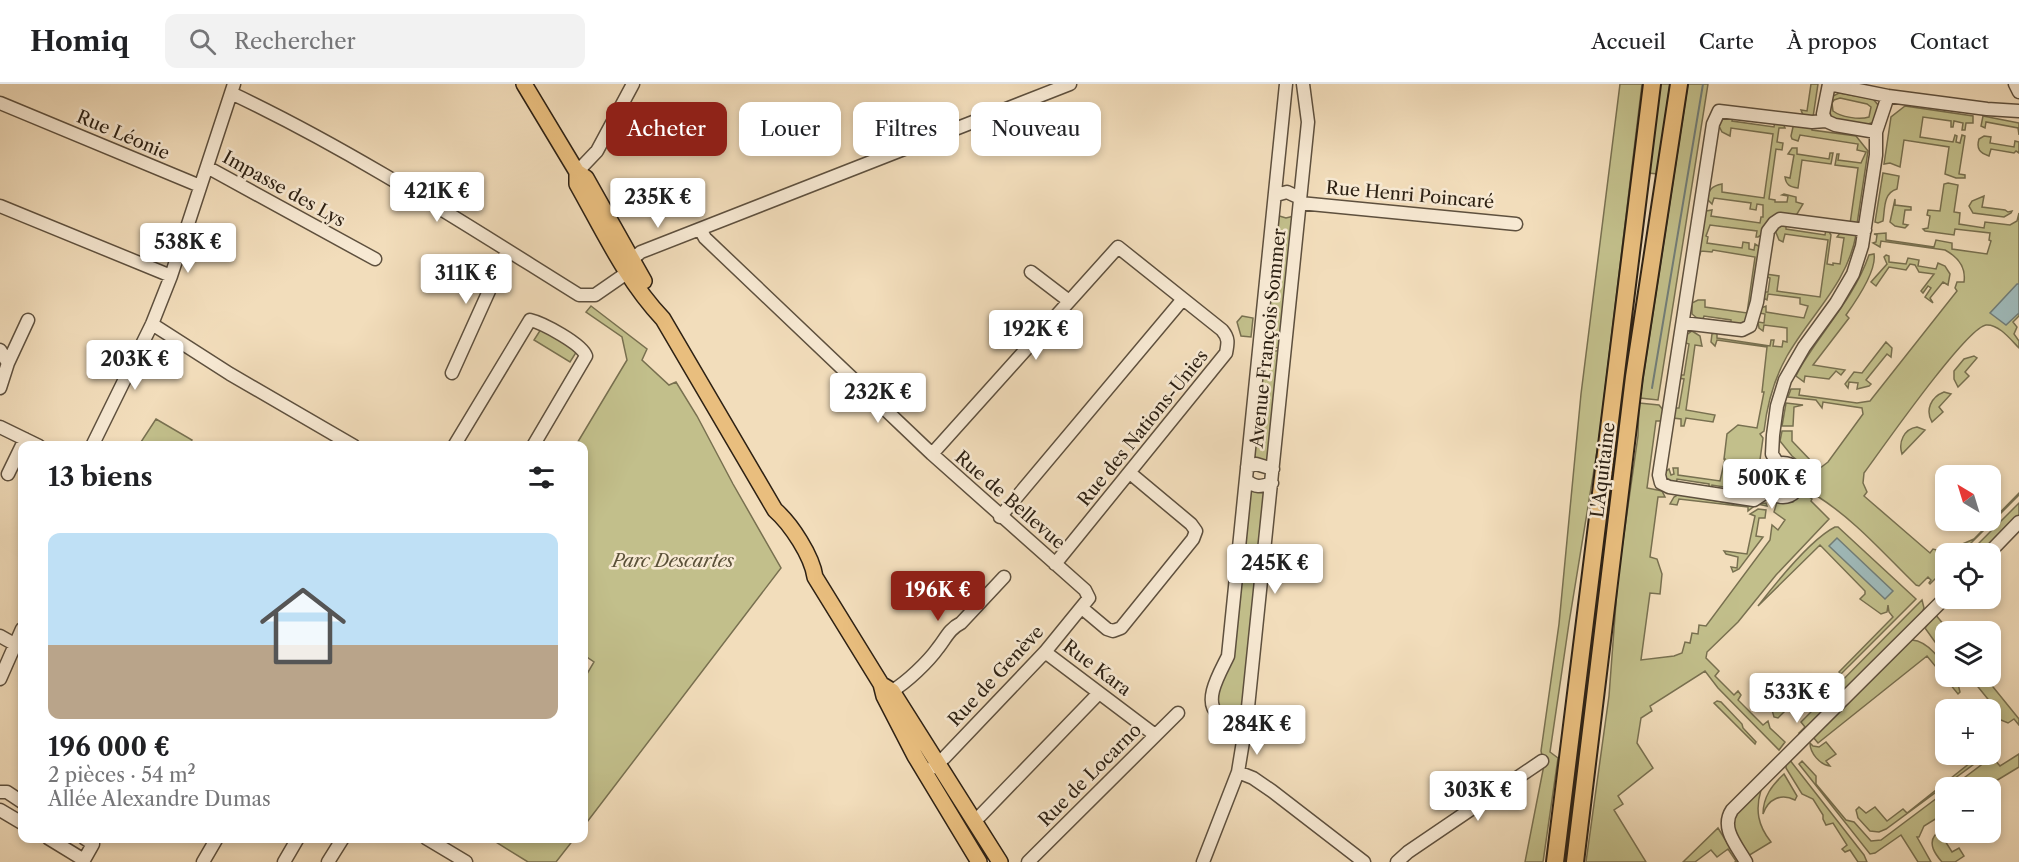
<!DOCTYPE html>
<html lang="fr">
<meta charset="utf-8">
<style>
:root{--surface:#fff;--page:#f2f2f2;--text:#202124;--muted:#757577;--line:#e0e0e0;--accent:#8f2418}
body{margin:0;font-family:"Libre Caslon Text",serif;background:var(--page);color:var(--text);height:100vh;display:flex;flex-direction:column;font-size:22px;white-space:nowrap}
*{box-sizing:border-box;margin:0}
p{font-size:20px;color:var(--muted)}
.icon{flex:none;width:33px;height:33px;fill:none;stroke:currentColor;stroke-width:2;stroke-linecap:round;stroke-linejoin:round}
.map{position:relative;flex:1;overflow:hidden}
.panel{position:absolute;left:18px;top:357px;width:570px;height:402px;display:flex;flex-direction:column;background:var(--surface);border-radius:12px;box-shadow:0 3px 9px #0003}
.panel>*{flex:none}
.top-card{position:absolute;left:606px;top:18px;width:570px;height:54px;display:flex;gap:12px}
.needle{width:39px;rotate:322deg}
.controls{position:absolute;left:1935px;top:381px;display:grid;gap:12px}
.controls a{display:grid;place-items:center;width:66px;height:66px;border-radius:12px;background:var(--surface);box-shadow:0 3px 9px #0003;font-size:30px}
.price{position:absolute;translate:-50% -51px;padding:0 14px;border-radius:6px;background:#fff;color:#222;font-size:20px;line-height:39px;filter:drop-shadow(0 2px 3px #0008)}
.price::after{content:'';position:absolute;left:50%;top:36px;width:18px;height:14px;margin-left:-9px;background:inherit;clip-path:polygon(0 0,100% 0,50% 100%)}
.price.current{background:var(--accent);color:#fff}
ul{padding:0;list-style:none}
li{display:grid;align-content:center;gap:12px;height:318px;padding:0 30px}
li span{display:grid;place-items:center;height:186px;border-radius:12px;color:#555}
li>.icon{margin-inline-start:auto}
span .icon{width:108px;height:108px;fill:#fffc;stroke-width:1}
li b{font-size:26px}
h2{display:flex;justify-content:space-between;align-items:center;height:72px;padding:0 30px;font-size:26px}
.chip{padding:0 21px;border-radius:12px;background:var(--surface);box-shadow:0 3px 9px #0003;font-size:21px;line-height:54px}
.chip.current{background:var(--accent);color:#fff}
header{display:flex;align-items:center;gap:36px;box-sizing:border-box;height:84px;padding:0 30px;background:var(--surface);border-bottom:2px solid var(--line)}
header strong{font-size:28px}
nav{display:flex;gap:33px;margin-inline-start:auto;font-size:21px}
.search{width:420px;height:54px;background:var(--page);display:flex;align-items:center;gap:15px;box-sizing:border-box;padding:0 21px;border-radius:12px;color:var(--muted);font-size:22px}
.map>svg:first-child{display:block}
.green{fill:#c2bf8b;stroke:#787050;stroke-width:1.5;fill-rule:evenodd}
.water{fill:#9fbaba;stroke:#717d78;stroke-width:1.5}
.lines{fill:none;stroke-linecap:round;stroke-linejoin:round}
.stream{stroke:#717d78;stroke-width:2}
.minor-casing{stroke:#5e503e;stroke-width:15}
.major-casing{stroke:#2d2114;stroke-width:18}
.highway-casing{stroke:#2d2114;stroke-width:20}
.minor{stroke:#f7e9d3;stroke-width:12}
.major{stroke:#e9be7e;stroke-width:15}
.highway{stroke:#e9be7e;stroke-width:16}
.labels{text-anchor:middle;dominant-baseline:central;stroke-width:5;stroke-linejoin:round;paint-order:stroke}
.street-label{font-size:18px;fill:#2d2114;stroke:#f7e9d3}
.park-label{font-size:18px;font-style:italic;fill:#5a5038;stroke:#f7e9d3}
</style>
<header>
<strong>Homiq</strong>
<div class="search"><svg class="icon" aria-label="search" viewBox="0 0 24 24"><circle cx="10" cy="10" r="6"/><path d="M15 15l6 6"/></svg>Rechercher</div>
<nav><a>Accueil</a><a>Carte</a><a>À propos</a><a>Contact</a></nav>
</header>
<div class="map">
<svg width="2019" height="778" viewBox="0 0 2019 778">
<rect width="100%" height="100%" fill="#f2ddbb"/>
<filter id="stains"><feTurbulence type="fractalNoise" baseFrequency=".00333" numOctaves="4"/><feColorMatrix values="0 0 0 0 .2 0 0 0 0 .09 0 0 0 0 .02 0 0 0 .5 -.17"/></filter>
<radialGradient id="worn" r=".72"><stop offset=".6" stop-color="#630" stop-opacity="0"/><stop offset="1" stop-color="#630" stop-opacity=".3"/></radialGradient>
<path class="green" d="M1620 0H1642L1599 355 1569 539 1550 668 1558 674 1543 778H1525L1544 681 1541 667 1559 540 1581 310Z
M1660 0H1670L1657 90 1649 89Z
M1688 0H1708L1658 316 1640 314Z
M1811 0H1818L1813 33 1803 31 1801 26 1807 27Z
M1839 9 1873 15 1879 22 1875 37C1868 43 1839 41 1832 35 1828 31 1828 26 1827 21L1831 13ZM1840 14 1867 20 1871 23 1869 33C1859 36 1841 33 1833 27L1832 19 1834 16Z
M1905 22 1973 32V39H1966L1965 46H1962L1963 39 1954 37 1953 43H1951V37L1923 33 1920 53 1953 58 1955 51 1957 52 1956 58 1960 59 1962 51 1965 52 1959 90 1965 91V94H1956L1945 90 1949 63 1904 56 1900 83 1890 79 1884 80 1891 33Z
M1733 31 1732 37 1774 43 1775 37 1783 39 1785 44H1779L1777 58 1783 59 1782 66 1776 65 1769 115 1775 116V118H1787L1788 112 1782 111 1784 110 1796 113V118L1803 120 1797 130 1758 153H1756L1757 147 1710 141 1706 152 1708 153 1707 159 1742 164 1743 158 1749 159V165L1754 166 1755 160 1760 163 1751 229 1745 240 1731 242V236L1704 232 1702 238 1692 230V219L1698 216H1705V223L1747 229 1755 173 1713 166 1712 168 1701 167 1699 173 1705 129 1706 127 1712 126 1711 132 1760 139 1761 133H1763V121L1757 120 1756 126 1750 125 1751 119 1714 114 1712 120 1707 115C1709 105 1712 102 1722 100V108L1764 114 1773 50 1731 44 1730 52 1722 48 1718 40 1722 34Z
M1983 32 2019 39V51L2018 44 1986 38 1985 44 1981 42Z
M1795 41 1812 42V46L1856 52 1868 67 1857 140H1850L1858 84 1835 81 1837 70H1839L1838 76 1861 79 1866 68 1857 66 1858 60 1800 51 1798 57 1792 55 1791 52 1793 43Z
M1984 52 1991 53 1990 59 2014 63 2015 57 2019 58V69L2016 67 2014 69 1991 65 1989 72C1980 69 1976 65 1979 55Z
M1792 64H1797V70L1829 75 1830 69H1833L1831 80 1802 76 1798 104C1790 103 1786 101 1785 93L1790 94 1794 71 1788 70Z
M1883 89 1899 92 1897 105C1883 109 1885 125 1883 137L1878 139 1875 138Z
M1948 99 1958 101 1954 128 1960 129 1959 140 1984 144 1985 138 2010 141 2017 137 2019 129V232L2013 238 2017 243 2014 250 2019 257V264C2011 256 1999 240 1986 241 1966 244 1881 366 1864 389L1863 399 1867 408 1864 412 1930 469 1933 465 1944 468 1974 455 2019 409V411L1961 469 1946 470 1945 485 1930 500 1929 499 1931 496 1928 493 1919 502 1916 501C1884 470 1855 436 1817 412V410L1813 406 1811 408 1807 400 1811 391 1828 378 1863 330 1862 324 1823 318 1822 324 1816 316 1788 313 1791 305H1800L1799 311 1857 319 1870 317 1957 207 1955 204 1957 198H1964C1966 184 1958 173 1945 166L1881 157 1880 163 1873 159 1876 158 1877 151 1874 150 1886 149V156L1934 163 1936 156 1952 159V165L1987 170 1991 157 1989 156 1990 149 1955 145 1954 151 1925 147 1923 145 1928 144 1930 132 1927 131 1928 126 1940 127 1944 100Z
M1984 112 1982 123 2005 126 2008 128 2012 127 2011 129 2004 133 1973 129 1969 122 1972 117Z
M1895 115V121L1911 123V126H1905L1903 140 1908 141 1905 144 1895 142 1890 138Z
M1276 131 1286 134 1294 132 1280 262 1278 264 1265 262Z
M1786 139V145L1825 151 1826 145 1828 146 1831 151 1827 180 1833 181V179L1840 180 1844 154 1837 153 1840 149 1856 151C1847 200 1811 230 1787 272 1774 295 1767 321 1764 347L1760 350 1763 354 1755 412 1745 409 1743 404H1749L1751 386 1739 383 1733 384 1730 402 1736 403 1735 407 1730 409V404L1712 401 1711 406H1709V400L1677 395 1676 401 1668 398 1664 389 1669 385 1671 391 1674 390 1673 384H1678V391L1720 397 1725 375H1724L1727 350 1738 341 1757 344 1764 308H1762L1767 263 1717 256 1715 262 1711 258 1712 250 1717 248V254L1770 262 1771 256H1774L1773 262 1782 263 1783 257 1787 258V244L1764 241 1763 247 1759 244 1758 238 1764 239 1765 230 1759 229 1761 224 1766 222V228L1804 234 1808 222 1800 220V214L1768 210 1767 216 1765 215 1762 208H1768L1770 194 1764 192 1766 190 1779 192 1777 207 1820 213 1828 156 1785 150 1783 158 1779 156 1775 146 1778 142Z
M1874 170C1877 187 1856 217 1846 231L1849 234 1813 281 1845 286 1841 291 1836 287 1829 295 1805 292 1804 298 1796 292 1800 284C1823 245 1854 214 1869 171Z
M1886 171 1889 172V178L1906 180 1908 174 1919 176 1918 182 1936 185 1938 179 1945 182 1950 190 1948 201 1943 198 1930 214 1933 219 1925 213 1931 204 1928 202 1923 209 1921 207 1934 190 1919 188 1915 181 1910 180 1906 186 1889 183 1876 202 1871 198 1887 180 1884 173Z
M591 222 647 265 642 276 669 301 676 298 697 332 733 400 781 484 584 742V595L594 578 584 571V362L576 361 627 276 622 253 586 228Z
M1242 232 1253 234 1251 253 1241 252 1237 238Z
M541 245 577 267 570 278 534 256Z
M1692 247 1700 252 1702 262 1695 261 1686 326 1715 331 1713 338 1686 334 1684 342H1681V335L1673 334 1672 324H1679L1684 295 1677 294 1678 291H1684L1689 260 1683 258 1685 252Z
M1886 258 1892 264 1891 273 1887 270 1866 296 1871 300 1869 302 1857 305 1858 299 1849 298 1848 304 1845 300 1854 288 1862 289Z
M1265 266 1278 267 1280 269 1268 379 1253 377Z
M1974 272 1977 274 1965 288 1969 292 1958 303 1954 295V287L1964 275Z
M1944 308 1951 310 1939 323 1943 328 1932 338C1925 326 1931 313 1944 308Z
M1639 319 1659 321 1664 327 1663 337H1656L1647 404 1662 407 1665 413H1658L1650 473 1657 475 1662 490 1660 510 1650 509 1641 576 1674 572 1682 569 1685 558 1690 559 1692 549 1698 550 1699 541 1706 542 1770 456 1772 441 1778 446 1785 436 1774 428 1777 418H1793L1798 411H1806L1812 415 1811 417 1829 435 1776 491 1738 538 1707 568 1706 574 1719 587 1715 592 1734 611 1738 607 1741 611 1738 616 1763 641 1768 637 1770 644 1785 658 1779 666 1718 604 1705 587 1650 622 1652 627 1641 634 1637 659 1653 684 1618 712 1623 720 1614 726 1646 778H1586L1609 612 1618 492 1638 352Z
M1786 319 1803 321 1794 323 1793 342H1782Z
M156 335 192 356 189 361H139Z
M1917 343 1925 346 1902 370C1898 358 1904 345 1917 343Z
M1782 347H1792V357L1813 379 1807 384 1792 372 1780 357Z
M1771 396a12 12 0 1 1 24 0a12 12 0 1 1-24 0Z
M1248 404 1266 406 1243 622 1239 628 1231 631 1219 626 1216 613Z
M1679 410 1734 420 1735 417 1757 420 1766 419 1767 422 1757 420 1748 427V423L1679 415 1677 421 1670 420 1674 413Z
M2019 419V432L1982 469 1968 470Z
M1758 425 1766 426 1765 434H1759L1756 452 1763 453 1739 485 1733 488 1731 483 1737 484 1738 473 1726 470 1724 467 1747 470 1755 432 1750 430Z
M1835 443H1838L1916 515 1841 590 1839 588 1893 533 1889 528 1888 521 1887 528 1881 530 1860 515 1865 510V507L1820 461 1758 522C1775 500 1811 455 1835 443Z
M1922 516 1924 524 1921 531 1801 650 1799 649 1805 643 1801 638Z
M1935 530 1949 547 1946 548 1945 572 1925 544Z
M1912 556C1927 557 1945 577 1946 592L1951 593 1958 600 1960 608 1958 610 1927 572 1818 659 1813 653 1907 558Z
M1806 593 1810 599 1809 603 1778 634 1774 633 1772 626Z
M1970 593H1985L2019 635V641L2014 635 2008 639 2001 636H1996L1995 635 2000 630Z
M1717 617 1721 618 1742 640 1743 644 1756 658 1755 660 1714 619Z
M1826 658 1836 670 1826 677 1830 682C1820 681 1810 669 1810 659L1813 662 1819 663Z
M1997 669 1999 671 1994 675 2000 682 2019 670V683L1986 703H1952Z
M1980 671 1985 672 1886 745 1879 748 1870 747 1858 734 1856 726 1859 723 1866 729 1875 723 1887 737 1903 725 1907 729Z
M1789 675 1864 771 1867 778H1858L1850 766 1845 768 1842 765 1847 761 1833 739 1826 741 1823 735V731L1813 715 1802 710 1786 684V680Z
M1802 677 1816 692V700L1846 736 1854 738 1871 757 1881 756 1945 708V729L1924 742 1919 753H1917L1931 778H1918L1901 751 1875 769 1870 770 1799 680Z
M1784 690 1797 712 1795 716C1781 709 1768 715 1763 730 1763 713 1772 701 1784 690Z
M1759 704 1761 706C1755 726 1758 742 1771 758L1748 772 1734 749V733Z
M1718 744 1739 778H1735L1736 777 1728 765 1717 773 1711 766 1695 778H1683Z
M1935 751 1942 752 1952 768 1959 764 1964 772 1955 778H1942C1935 770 1928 760 1935 751Z
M491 755H574L556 778H528Z"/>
<path class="water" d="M2017 200H2019V229L2006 241 1990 229Z
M1837 454 1893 507 1885 515 1829 462Z"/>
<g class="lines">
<path class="stream" d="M1652 304 1703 0"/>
<g class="minor-casing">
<path id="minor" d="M1829 0 1888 12 1987 25 2019 27
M1829 0 1823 30 1826 37 1835 41 1876 48
M2015 0 2019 8
M231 9C352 66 465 140 579 211H595L634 184
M0 19 200 102
M207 83 375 175
M577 88 597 67 633 0
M1276 111 1287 108 1300 114
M1300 119 1516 140
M0 122 171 192
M700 145 705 154 932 370 1085 506 1089 514 1045 568 944 674 932 684
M632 175 641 168 1070 0
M1031 188 1069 217
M1683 239 1742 246 1750 242 1757 218 1768 147 1774 139 1780 135 1865 146
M152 240 230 290 354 362
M0 266 8 279 0 304
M8 279 28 236
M452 289 507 167
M0 343 39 362
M92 362 152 240 171 192 234 0
M454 362 530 236C543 239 582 260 586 272L533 362
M932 370 1118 163 1222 246C1229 254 1228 259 1226 269L1055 480
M1766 396a17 17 0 1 1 34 0a17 17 0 1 1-34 0Z
M1778 380 1772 370 1773 351 1777 322 1785 296 1804 263 1836 219 1853 190 1862 162 1876 71V48L1888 12
M1247 383 1256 380 1273 385
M8 390 25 355
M1246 396C1256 404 1260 403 1272 399
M1769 406 1754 416 1669 403 1661 399 1659 391 1713 40 1719 27 1812 38 1826 37
M1000 433 1183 215
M1988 470 2019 438
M1082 524 1107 545 1113 547 1121 544 1193 455 1196 447 1191 440 1130 389
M0 552 16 561
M1045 568 1155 651
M0 595 22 545
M892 607C907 598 928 578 938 564 946 554 949 545 961 539L1004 493
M1244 650C1234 635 1229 640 1218 630 1202 617 1221 587 1228 572L1286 0
M1238 688 1253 694 1272 707 1364 778
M0 708H7L22 718
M0 726 22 739
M973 736 980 732 1099 609
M48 754 84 776 93 760 84 754
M426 754 466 778
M203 778 217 754
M284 778 298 754
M328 778 343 754
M1028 778 1178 629
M1203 778 1238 688 1247 633 1308 38 1303 0
M1397 778 1408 768 1542 677
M1746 778C1737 762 1720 744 1732 726L1946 513"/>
</g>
<g class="major-casing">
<path id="major" d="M524 0 577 88 586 94 644 197
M577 88V100C603 146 626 196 663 235L775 426C791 440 812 472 815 493L881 600 884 612 915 672 979 778
M884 602 892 607 1000 778"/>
</g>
<g class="highway-casing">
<path id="highway" d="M1555 778 1652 0
M1575 778 1634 293 1679 0"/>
</g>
<use href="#minor" class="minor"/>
<use href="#major" class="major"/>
<use href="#highway" class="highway"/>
</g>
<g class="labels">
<g class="street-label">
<text transform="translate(123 51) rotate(23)">Rue Léonie</text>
<text transform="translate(284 105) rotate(29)">Impasse des Lys</text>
<text transform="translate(1410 111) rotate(5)">Rue Henri Poincaré</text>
<text transform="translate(1268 254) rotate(-84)">Avenue François Sommer</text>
<text transform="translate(1143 344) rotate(-51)">Rue des Nations-Unies</text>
<text transform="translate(1603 386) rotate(-83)">L'Aquitaine</text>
<text transform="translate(1010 416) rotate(41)">Rue de Bellevue</text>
<text transform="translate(1097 584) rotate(37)">Rue Kara</text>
<text transform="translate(996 592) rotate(-47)">Rue de Genève</text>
<text transform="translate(1090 691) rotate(-45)">Rue de Locarno</text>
</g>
<g class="park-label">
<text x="673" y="477">Parc Descartes</text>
</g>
</g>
<rect width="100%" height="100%" filter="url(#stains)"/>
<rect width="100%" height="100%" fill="url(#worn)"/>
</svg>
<div class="controls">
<a><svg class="needle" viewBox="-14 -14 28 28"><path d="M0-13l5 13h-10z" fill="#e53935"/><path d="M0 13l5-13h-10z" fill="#757577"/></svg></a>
<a><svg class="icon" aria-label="locate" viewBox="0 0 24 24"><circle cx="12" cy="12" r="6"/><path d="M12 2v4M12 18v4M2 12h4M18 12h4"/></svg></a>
<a><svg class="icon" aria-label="layers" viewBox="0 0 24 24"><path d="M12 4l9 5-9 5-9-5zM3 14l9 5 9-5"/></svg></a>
<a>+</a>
<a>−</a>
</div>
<b class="price" style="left:437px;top:139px">421K €</b>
<b class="price" style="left:658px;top:145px">235K €</b>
<b class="price" style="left:188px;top:190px">538K €</b>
<b class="price" style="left:466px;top:221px">311K €</b>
<b class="price" style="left:1036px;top:277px">192K €</b>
<b class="price" style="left:135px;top:307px">203K €</b>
<b class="price" style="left:878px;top:340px">232K €</b>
<b class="price" style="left:1772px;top:426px">500K €</b>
<b class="price" style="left:1275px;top:511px">245K €</b>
<b class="price current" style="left:938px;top:538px">196K €</b>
<b class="price" style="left:1797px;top:640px">533K €</b>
<b class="price" style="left:1257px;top:672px">284K €</b>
<b class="price" style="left:1478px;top:738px">303K €</b>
<div class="top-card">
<a class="chip current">Acheter</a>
<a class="chip">Louer</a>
<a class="chip">Filtres</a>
<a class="chip">Nouveau</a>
</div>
<section class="panel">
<h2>13 biens<svg class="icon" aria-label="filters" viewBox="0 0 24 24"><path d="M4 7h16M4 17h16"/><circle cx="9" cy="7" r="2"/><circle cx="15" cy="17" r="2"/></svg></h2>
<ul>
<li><span style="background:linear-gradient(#bfe0f5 60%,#b9a48a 0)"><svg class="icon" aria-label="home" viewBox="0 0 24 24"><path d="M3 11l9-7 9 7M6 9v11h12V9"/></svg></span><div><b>196 000 €</b><p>2 pièces · 54 m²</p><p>Allée Alexandre Dumas</p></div></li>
</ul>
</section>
</div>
